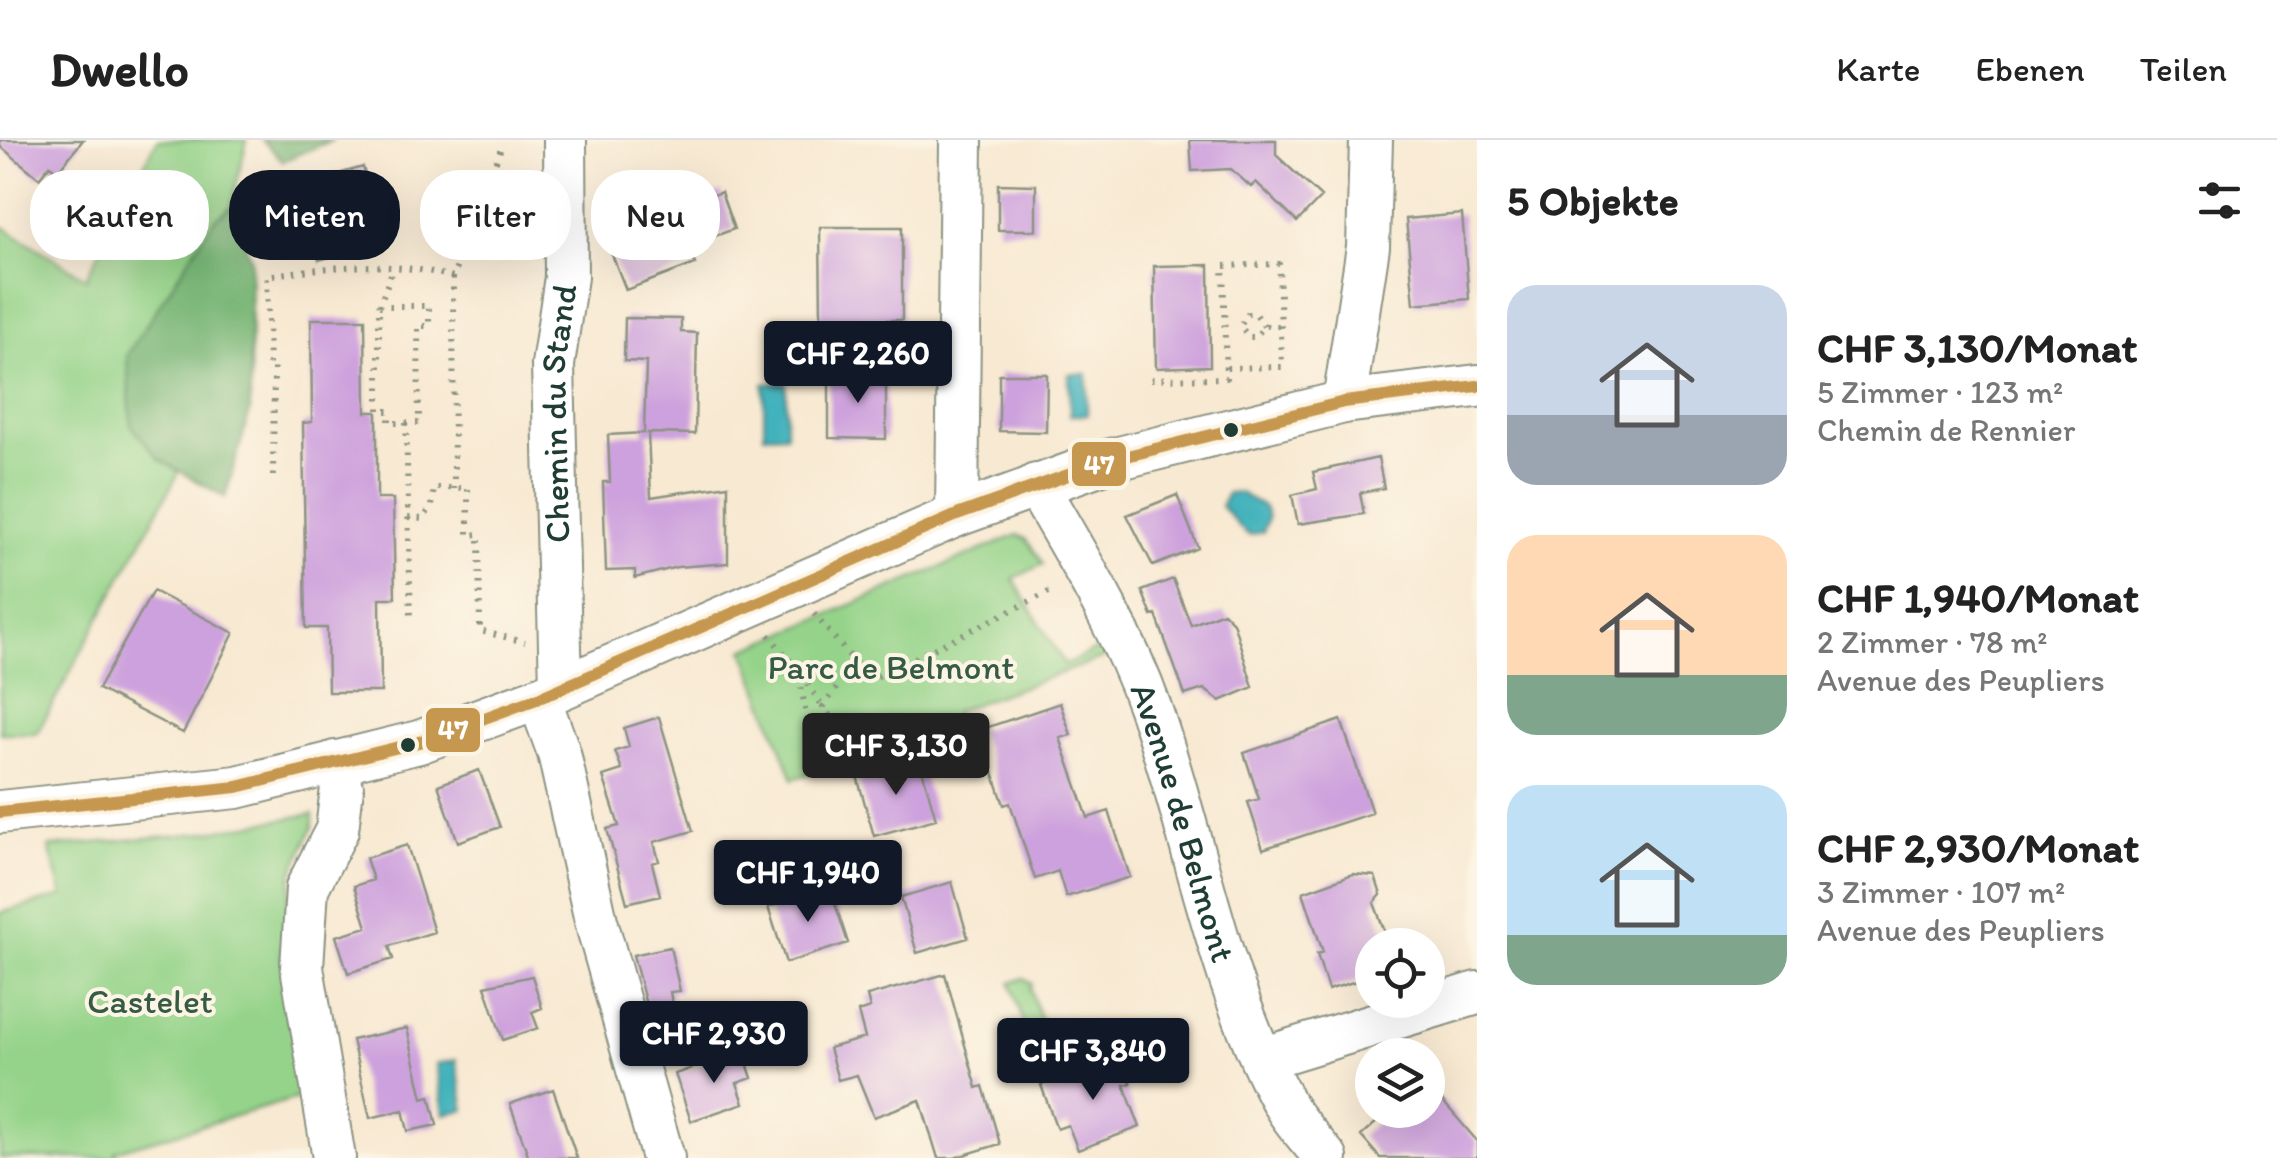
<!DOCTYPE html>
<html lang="de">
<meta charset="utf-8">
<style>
:root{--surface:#fff;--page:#f6f6f6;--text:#222;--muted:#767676;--line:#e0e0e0;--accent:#111827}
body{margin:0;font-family:Itim,sans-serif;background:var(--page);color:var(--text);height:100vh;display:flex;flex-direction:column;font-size:38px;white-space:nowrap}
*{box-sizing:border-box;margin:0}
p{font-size:32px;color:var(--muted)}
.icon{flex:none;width:55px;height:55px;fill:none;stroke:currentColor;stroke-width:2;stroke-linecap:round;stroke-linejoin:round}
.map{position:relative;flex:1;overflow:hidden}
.drawer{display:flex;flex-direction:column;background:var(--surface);width:800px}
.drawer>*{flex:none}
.banner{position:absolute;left:30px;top:30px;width:950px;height:90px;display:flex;gap:20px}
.controls{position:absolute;left:1355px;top:788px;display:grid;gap:20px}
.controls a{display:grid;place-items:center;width:90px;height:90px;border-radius:50%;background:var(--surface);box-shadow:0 10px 40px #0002;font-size:50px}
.price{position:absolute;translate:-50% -85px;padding:0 22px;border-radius:10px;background:var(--accent);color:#fff;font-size:32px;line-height:65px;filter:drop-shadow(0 2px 5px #0008)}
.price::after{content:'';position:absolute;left:50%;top:60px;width:30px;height:22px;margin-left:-15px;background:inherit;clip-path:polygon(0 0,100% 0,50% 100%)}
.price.on{background:#222;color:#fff}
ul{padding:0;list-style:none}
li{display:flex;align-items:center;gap:30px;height:250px;padding:0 30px}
li span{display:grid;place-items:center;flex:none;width:280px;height:200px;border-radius:30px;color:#555}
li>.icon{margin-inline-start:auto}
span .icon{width:120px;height:120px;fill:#fffc;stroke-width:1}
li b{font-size:42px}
h2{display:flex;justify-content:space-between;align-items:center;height:120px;padding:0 30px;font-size:42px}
.tag{padding:0 35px;border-radius:40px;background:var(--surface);box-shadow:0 10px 40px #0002;font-size:35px;line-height:90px}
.tag.on{background:var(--accent);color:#fff}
header{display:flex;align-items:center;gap:60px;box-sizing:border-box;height:140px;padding:0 50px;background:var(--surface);border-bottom:2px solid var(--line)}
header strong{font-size:48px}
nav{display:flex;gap:55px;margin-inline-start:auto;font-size:35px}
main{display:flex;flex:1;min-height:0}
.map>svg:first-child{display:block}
.green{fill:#94d389;stroke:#5a885e;stroke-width:2.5}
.forest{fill:#77b575;stroke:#4b7954;stroke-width:2.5}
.water{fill:#42b2bc;stroke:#307878;stroke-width:2.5}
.building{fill:#cda1dd}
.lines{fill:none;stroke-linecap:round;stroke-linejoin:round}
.minor-casing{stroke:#8c9383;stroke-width:46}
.path{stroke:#8c9383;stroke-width:6;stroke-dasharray:2.5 8;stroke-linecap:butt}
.minor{stroke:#fff;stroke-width:42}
.bus-1-casing{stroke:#fcf5e5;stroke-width:20}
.bus-1{stroke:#c6974f;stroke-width:12}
.bus-dot{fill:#1f3d34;stroke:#fcf5e5;stroke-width:4}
.labels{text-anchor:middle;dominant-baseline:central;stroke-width:8;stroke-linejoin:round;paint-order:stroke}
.street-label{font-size:35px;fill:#1f3d34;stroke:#fcf5e5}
.park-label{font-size:35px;fill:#365b45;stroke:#fcf5e5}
.line-badge{stroke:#fcf5e5;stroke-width:4}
.badge-label{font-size:28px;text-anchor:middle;font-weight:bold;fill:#fff}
</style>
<header>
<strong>Dwello</strong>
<nav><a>Karte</a><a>Ebenen</a><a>Teilen</a></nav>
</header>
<main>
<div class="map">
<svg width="1477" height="1018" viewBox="0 0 1477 1018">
<rect width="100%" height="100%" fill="#fcf5e5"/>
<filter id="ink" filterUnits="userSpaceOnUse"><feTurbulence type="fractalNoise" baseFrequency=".01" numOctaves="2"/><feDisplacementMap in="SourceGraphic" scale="20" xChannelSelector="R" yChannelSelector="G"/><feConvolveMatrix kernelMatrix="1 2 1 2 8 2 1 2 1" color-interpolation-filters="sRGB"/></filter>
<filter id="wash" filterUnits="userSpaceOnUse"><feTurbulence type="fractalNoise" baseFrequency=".0048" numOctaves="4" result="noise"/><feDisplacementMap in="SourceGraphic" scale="40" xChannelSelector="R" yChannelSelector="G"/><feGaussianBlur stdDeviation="2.25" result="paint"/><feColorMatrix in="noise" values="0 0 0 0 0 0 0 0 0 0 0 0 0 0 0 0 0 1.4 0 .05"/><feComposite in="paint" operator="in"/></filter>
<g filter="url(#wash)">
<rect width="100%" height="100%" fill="#f8e9d2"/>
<path class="green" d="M157 0H247L231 67 214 80 159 319 179 332 37 593H0V85L86 138Z
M1017 395 1026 399 1043 424 1013 439 1065 525 1112 502 1117 513 955 571 960 583 793 639 744 510Z
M313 674V687L293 732 281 814 307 955 115 1011 116 1018H0V773L63 756 49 707 201 693Z
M1024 838 1032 844 1030 850 1052 911 1034 917 1011 843Z"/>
<path class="forest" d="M262 0H333L283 21Z
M231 67 251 119 250 271 225 357 159 319 131 285 127 215 214 80Z"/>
<path class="water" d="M1069 234H1087V275H1070Z
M786 243V294L764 295V244Z
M1227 353H1240L1264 367 1268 378 1263 392 1250 395C1241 392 1229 374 1221 366Z
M456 920 465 970 444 974 436 924Z"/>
<g id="blocks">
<path class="building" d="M0 0H83L58 31 50 25 39 38 0 6Z
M1190 0H1276V15L1321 57 1297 82 1256 42 1251 47 1231 29 1192 31Z
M363 27 383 103 319 120 298 45Z
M998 44 1036 45V90H998Z
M657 50 660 59 671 56 675 69 721 52 734 89 688 106 695 124 626 150 605 97 628 88 619 64Z
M1462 74 1469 159 1414 164 1406 79Z
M820 87H902V180H821Z
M1209 125 1210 226 1156 228 1154 126Z
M625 178 681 179V192L697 193 695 294 648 293 651 357 728 345V423L677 427 635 438V430L606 431 603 342H610L608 295 644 293 646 222 624 221Z
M311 179H365L366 272H377V359H393L395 458H380L381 552H328L327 488H306L303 283 312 282Z
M829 232 886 233V299L829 298Z
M999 234H1047L1046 292 999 291Z
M1378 318 1384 348 1360 353 1364 374 1298 384 1292 355 1317 349 1313 332Z
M1177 355 1198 408 1153 426 1127 375Z
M1173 439 1191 485 1223 472 1233 482 1253 547 1220 561 1204 549 1185 555 1156 475 1152 476 1142 451Z
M153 451 234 493 183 593 98 549Z
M1060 563 1071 595 1060 598 1088 678 1109 671 1130 737 1066 757 1058 731 1035 739 1010 663 1004 665 979 590Z
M659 577 693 691 654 702 659 721 652 723 660 755 627 763 607 689 619 686 603 636 622 630 615 611 629 607 624 588Z
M1341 580 1372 673 1263 709 1248 662 1259 659 1244 613Z
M919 619 936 679 874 696 857 636Z
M479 630 500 687 458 702 438 645Z
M407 705 434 792 389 806 393 819 348 833 336 796 367 787 354 746 373 740 366 718Z
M775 710 783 736 758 744 749 718Z
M1353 734 1375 736 1381 755 1374 763 1390 805H1372V836L1328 850 1317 814 1323 812 1303 752Z
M952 742 968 798 917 813 901 757Z
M830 748 848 803 786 823 768 767Z
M670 807 680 851 670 852 675 879 651 884 633 815Z
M945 834 977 948 983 946 1000 1004 954 1018H938L920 960 874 977 857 935 838 940 829 908 865 898 858 872 870 868 867 856Z
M532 836 542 868 532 872 538 888 503 900 485 846Z
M407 888 423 958 430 956 437 985 408 991 403 970 370 978 352 900Z
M743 911 752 938 737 943 744 963 691 981 675 934Z
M1121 916 1131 943 1124 945 1140 987 1078 1010 1068 985 1057 989 1041 945Z
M1428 944 1477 1001V1018H1380L1361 996 1390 970H1428Z
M553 949 577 1018H529L510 964Z"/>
</g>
</g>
<g filter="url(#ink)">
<use href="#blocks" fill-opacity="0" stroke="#8c9383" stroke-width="2.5"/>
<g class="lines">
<g class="minor-casing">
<g id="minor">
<path d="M1344 262 1368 107 1371 0"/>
<path id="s1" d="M1036 345C1078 418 1122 489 1150 568 1196 699 1217 842 1284 964 1295 983 1312 1001 1326 1018"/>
<path d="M957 375 961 0"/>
<path id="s2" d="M561 548 553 225 566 137 565 0"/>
<path d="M539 558 559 613 596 781 663 1018"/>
<path d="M0 672 237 647 419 602 539 558 957 375 1107 321 1344 262 1477 246"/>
<path d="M1262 919 1477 853"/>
<path d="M334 1018 302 827 307 748 337 690 342 648 335 622"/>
</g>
</g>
<path class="path" d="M453 137 454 349
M379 166H429V186H418L419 283H389V271H379Z
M379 166 393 129
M1264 186 1256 174H1248L1240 186 1249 197H1256L1264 186H1281
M1151 239 1226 238 1223 126 1279 124 1282 227 1226 228
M406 283 411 481
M273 336 274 226 269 225 267 136C331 126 391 120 453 137L502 5
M408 378 423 379 432 366 434 348H468V395L479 394 480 491 525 502
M814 474 870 540 1055 449
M769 495 799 532 809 594 823 595 832 579 823 567 855 522
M802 535 823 567"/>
<use href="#minor" class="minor"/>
<g class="bus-1-casing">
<path id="bus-1" d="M0 672 237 647 419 602 539 558 957 375 1107 321 1344 262 1477 246"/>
</g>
<use href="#bus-1" class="bus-1"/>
</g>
</g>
<g class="bus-dot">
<circle cx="1231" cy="290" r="9"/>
<circle cx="408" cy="605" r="9"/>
</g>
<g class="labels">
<g class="street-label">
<text stroke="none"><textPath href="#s2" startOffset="275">Chemin du Stand</textPath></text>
<text stroke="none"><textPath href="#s1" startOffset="370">Avenue de Belmont</textPath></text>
</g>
<g class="park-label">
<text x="891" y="527">Parc de Belmont</text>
<text x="150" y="861">Castelet</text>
</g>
</g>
<g class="line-badge">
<rect x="1070" y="300" width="58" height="48" rx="10" fill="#c6974f"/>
<rect x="424" y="566" width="58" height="48" rx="10" fill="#c6974f"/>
</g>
<g class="badge-label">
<text x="1099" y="334">47</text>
<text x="453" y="599">47</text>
</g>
</svg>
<div class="controls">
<a><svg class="icon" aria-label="locate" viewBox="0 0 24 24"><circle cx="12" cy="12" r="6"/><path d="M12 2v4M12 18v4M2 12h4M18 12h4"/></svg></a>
<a><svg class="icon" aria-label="layers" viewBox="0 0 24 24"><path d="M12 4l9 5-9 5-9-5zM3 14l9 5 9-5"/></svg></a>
</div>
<b class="price" style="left:858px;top:266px">CHF 2,260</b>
<b class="price on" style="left:896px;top:658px">CHF 3,130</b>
<b class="price" style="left:808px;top:785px">CHF 1,940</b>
<b class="price" style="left:714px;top:946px">CHF 2,930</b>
<b class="price" style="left:1093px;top:963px">CHF 3,840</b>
<div class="banner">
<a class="tag">Kaufen</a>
<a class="tag on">Mieten</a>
<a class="tag">Filter</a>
<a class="tag">Neu</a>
</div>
</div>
<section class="drawer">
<h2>5 Objekte<svg class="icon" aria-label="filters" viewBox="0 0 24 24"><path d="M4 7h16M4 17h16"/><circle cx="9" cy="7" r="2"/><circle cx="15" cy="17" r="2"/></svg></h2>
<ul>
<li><span style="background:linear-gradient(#c9d6e8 65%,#9aa5b1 0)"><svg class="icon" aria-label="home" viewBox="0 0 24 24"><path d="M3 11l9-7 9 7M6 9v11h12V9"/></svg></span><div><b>CHF 3,130/Monat</b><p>5 Zimmer · 123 m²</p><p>Chemin de Rennier</p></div></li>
<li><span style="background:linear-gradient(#ffd9b3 70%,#7fa58c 0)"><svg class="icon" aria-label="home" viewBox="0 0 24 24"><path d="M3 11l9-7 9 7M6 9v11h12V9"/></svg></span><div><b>CHF 1,940/Monat</b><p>2 Zimmer · 78 m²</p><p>Avenue des Peupliers</p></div></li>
<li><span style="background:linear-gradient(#bfe0f5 75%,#7fa58c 0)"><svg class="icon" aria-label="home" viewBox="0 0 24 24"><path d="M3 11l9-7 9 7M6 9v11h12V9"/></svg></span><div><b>CHF 2,930/Monat</b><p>3 Zimmer · 107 m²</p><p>Avenue des Peupliers</p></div></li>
</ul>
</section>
</main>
